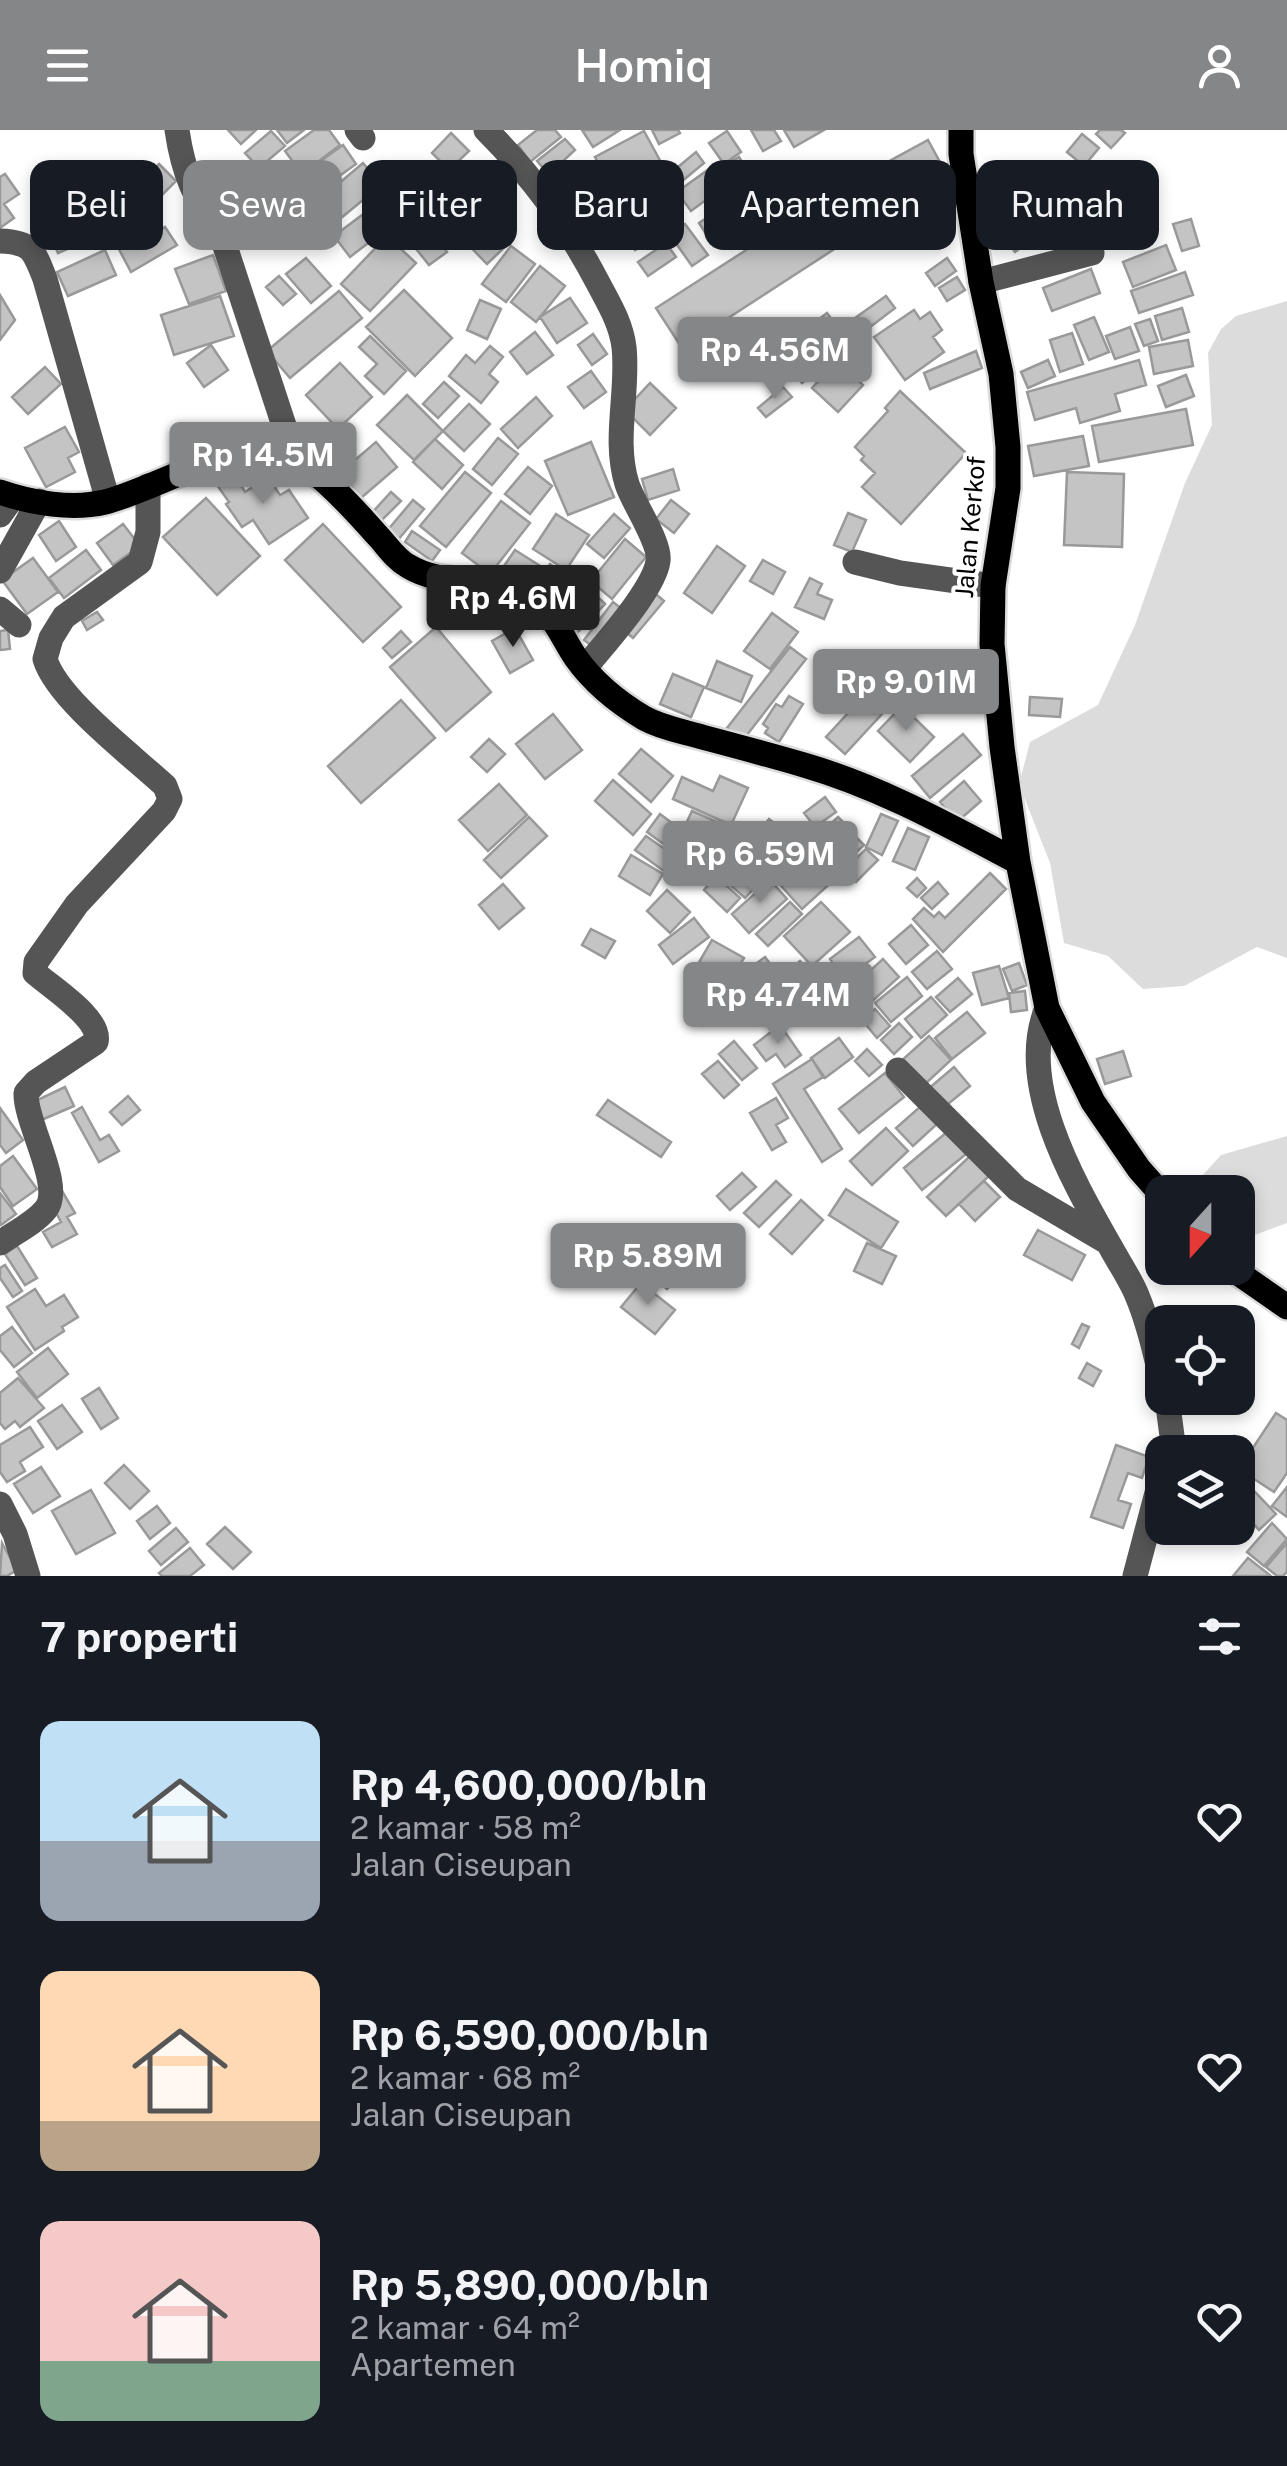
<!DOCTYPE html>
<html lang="id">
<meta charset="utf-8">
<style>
:root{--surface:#171b24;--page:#242831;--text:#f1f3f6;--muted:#9ea1a6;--accent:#858687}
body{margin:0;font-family:"Public Sans",sans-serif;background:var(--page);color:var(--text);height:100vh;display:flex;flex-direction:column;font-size:38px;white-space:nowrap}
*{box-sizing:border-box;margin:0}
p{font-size:32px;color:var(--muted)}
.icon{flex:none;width:55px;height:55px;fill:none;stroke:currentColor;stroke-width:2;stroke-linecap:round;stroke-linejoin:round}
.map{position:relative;height:1446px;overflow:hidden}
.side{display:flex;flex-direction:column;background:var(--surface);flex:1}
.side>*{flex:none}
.top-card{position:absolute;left:30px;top:30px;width:1228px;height:90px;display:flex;gap:20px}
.needle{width:65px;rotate:201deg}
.controls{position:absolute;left:1145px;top:1045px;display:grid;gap:20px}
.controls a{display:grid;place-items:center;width:110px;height:110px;border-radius:20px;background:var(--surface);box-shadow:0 5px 15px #0003;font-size:50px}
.price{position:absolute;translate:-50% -85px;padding:0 22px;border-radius:10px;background:var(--accent);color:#fff;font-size:32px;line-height:65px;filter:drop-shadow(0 2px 5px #0008)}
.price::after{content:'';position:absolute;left:50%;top:60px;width:30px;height:22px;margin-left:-15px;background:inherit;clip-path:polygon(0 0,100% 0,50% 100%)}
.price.current{background:#222;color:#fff}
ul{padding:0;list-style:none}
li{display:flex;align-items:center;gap:30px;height:250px;padding:0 40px}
li span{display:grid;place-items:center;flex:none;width:280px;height:200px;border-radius:20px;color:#555}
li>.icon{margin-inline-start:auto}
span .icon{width:120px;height:120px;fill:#fffc;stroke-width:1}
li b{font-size:42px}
h2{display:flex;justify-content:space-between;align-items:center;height:120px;padding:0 40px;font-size:42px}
.chip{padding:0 35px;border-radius:20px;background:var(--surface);box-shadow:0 5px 15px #0003;font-size:35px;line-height:90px}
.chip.current{background:var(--accent);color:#fff}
header{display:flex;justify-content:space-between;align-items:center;height:130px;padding:0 40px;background:var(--accent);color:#fff;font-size:45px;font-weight:600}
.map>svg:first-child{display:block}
.green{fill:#dcdcdc}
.building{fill:#c4c4c4;stroke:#999;stroke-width:2.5}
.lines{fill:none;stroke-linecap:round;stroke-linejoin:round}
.major-casing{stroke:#dbdbdb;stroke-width:30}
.minor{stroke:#555;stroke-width:25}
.major{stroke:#000;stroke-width:25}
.labels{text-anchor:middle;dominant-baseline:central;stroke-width:8;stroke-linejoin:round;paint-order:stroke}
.street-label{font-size:25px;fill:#000;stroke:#fff}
</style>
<header><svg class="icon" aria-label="menu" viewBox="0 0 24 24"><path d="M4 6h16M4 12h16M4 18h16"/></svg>Homiq<svg class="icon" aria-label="person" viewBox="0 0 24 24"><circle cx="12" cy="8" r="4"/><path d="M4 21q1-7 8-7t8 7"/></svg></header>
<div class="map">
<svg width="1287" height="1446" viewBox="0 0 1287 1446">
<rect width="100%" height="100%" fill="#fff"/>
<path class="green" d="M1287 171V828L1257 817 1184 856 1143 859 1108 826 1064 813 1050 733 1019 654 1030 612 1098 575 1135 495 1185 353 1212 295 1208 223 1221 199 1236 186Z
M1287 1006V1093L1244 1109 1238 1100V1062H1211L1201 1047 1221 1025Z"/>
<path class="building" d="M228 0H256L241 14Z
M277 0H304L287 13Z
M314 0H329L340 15 302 44 285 21Z
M537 0H555L561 7 530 32 518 15Z
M582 0H620L593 17Z
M652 0H678L680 3 659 14Z
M751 0H774L781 11 763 21Z
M784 0H824L794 17Z
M1100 0H1121L1125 3 1111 18 1096 4Z
M271 1 285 16 259 38 245 23Z
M644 1 663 36 614 63 595 27Z
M727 1 741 22 724 34 709 13Z
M451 3 469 21 449 40 432 23Z
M1082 4 1099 18 1084 36 1067 22Z
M565 9 575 20 563 31 574 61 555 67 544 39 537 31Z
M928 10 941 34 875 70 862 46Z
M343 15 356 34 294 79 280 60Z
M696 22 704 33 681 52 672 42Z
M739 27 750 44 731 56 720 39Z
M363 33 381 55 329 98 311 77Z
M837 33 846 49 807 70 798 55Z
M159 34 176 51 157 70 139 53Z
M431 34 463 69 446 85 414 50Z
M709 39 722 58 691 81 677 62Z
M778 41 795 70 780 79 763 50Z
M253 42 270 64 242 85 225 62Z
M479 42 488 52 471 66 462 56Z
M1095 42 1105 70 1061 85 1051 56Z
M5 44 19 64 4 74 14 88 0 98V47Z
M665 48 669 59 642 70 637 60Z
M600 50 608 68 591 76 583 57Z
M743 53 769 87 753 99 727 65Z
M1037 67 1055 93 1015 122 996 96Z
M272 68 282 81 254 101 244 87Z
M670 68 679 86 661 95 652 77Z
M382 70 398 90 350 127 334 106Z
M731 71 747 93 714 116 699 93Z
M472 75 509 113 487 134 450 96Z
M810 79 836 118 682 218 656 178Z
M88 81 99 105 58 123 47 98Z
M301 81 324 104 312 116 289 92Z
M641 85 655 109 635 120 621 96Z
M1191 89 1199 116 1182 121 1173 94Z
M145 92 152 104 165 97 177 115 131 142 114 110Z
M685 94 708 125 692 136 670 105Z
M431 101 447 122 429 135 413 115Z
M387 106 416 133 370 181 341 154Z
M666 113 676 127 648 146 638 132Z
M1166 115 1176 140 1133 157 1123 132Z
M511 116 535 134 506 172 482 154Z
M105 120 116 145 68 166 57 142Z
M213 125 226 161 189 174 175 139Z
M306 128 331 156 311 173 286 144Z
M947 128 956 141 935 156 926 143Z
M540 136 565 156 536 192 511 172Z
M1091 139 1100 163 1052 181 1043 158Z
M1185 142 1193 165 1139 183 1131 161Z
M279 146 296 164 283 175 266 157Z
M957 147 965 160 947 171 939 158Z
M404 160 452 208 415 246 366 197Z
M339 161 362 188 290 248 267 221Z
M0 165 15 190 0 210Z
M220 166 234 206 174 225 161 185Z
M886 166 895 178 865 201 855 188Z
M570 168 587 193 557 213 540 187Z
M480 170 501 179 487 209 467 200Z
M1182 178 1189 202 1162 210 1155 186Z
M914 180 920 189 930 182 942 200 933 207 944 222 905 250 874 207Z
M827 183 852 216 802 253 777 221Z
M1094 187 1109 222 1089 230 1074 195Z
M1150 189 1158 211 1144 216 1135 194Z
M1130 197 1139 221 1115 229 1106 206Z
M535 202 553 225 527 244 510 222Z
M1072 203 1083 234 1060 242 1050 210Z
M593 204 607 224 592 235 578 215Z
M370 206 406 241 384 264 365 246 377 234 359 217Z
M1188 210 1193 236 1154 244 1149 217Z
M211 215 228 240 204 257 187 233Z
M490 216 503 227 489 244 498 252 481 273 449 246 466 225 475 233Z
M976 221 982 238 930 259 924 243Z
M1048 230 1055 246 1028 258 1021 242Z
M1139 230 1146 255 1115 264 1120 281 1080 293 1076 278 1035 290 1027 262Z
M837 231 863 255 838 282 812 258Z
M340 233 372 267 338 299 306 265Z
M45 237 61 254 28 284 12 267Z
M591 241 606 262 584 278 568 257Z
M1186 245 1194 266 1166 277 1158 256Z
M444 252 459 266 438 288 423 274Z
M650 253 676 278 650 305 625 280Z
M783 257 792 267 766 287 758 278Z
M900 261 966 323 901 394 862 357 875 343 861 330 864 326 855 317 888 281 885 278Z
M407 265 443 301 414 330 377 295Z
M536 267 552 286 518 318 501 299Z
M469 274 490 294 464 321 443 301Z
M1186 279 1193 315 1099 332 1092 296Z
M65 297 79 322 68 328 75 342 46 357 25 318Z
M1083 306 1089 336 1034 346 1028 316Z
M498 308 518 324 492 355 473 339Z
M435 309 463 335 442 359 413 332Z
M376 312 397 337 361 368 340 343Z
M591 312 614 367 568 385 545 331Z
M528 337 552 356 530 384 505 364Z
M673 339 679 360 648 370 642 349Z
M465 342 491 363 446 417 420 396Z
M1067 342 1124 344 1122 417 1064 415Z
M234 344 245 362 268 347 280 365 289 360 308 388 269 414 253 390 242 397 226 374 229 372 217 355Z
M391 362 401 371 377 395 369 386Z
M206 368 260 426 217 465 163 407Z
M413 370 424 379 397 411 386 402Z
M671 370 689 384 674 403 656 389Z
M501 371 530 393 490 444 462 423Z
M848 383 866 390 852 422 834 415Z
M556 384 589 405 566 440 533 419Z
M614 384 630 398 604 428 587 414Z
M59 391 76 417 56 431 39 405Z
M123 394 140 416 113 435 97 413Z
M323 394 401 477 363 512 285 430Z
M412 401 440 420 432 431 405 412Z
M625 409 646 427 612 469 591 451Z
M717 416 745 436 712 483 684 463Z
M86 420 101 440 64 468 49 448Z
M515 420 542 437 529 456 502 439Z
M33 428 58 462 27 484 2 450Z
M763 430 785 442 773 464 750 451Z
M550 434 564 444 546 468 533 459Z
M810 448 822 454 817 464 832 470 824 489 795 477Z
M565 449 582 462 568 481 551 469Z
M651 460 664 471 633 508 620 497Z
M592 461 605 474 576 504 563 492Z
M613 472 622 479 592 516 584 510Z
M97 482 103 490 87 500 82 491Z
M772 483 798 502 770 539 744 521Z
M436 497 491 562 446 601 390 537Z
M515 498 533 530 510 543 492 511Z
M8 500 10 519 0 520V501Z
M401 501 411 512 392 528 383 518Z
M790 517 806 529 743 610 727 598Z
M717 531 752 546 741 572 706 558Z
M968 537 978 572 948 580 938 546Z
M673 544 704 557 691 587 660 574Z
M874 555 893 572 845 624 826 607Z
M789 566 803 574 779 612 765 603 768 598 763 594 776 574 782 577Z
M1030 567 1062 569 1060 587 1029 585Z
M401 570 435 608 361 673 328 636Z
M902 576 934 607 910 632 878 601Z
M553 584 582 620 545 649 516 614Z
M963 604 981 625 930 668 912 646Z
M489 609 505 624 487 642 471 627Z
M641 619 673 646 651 672 619 644Z
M720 646 748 658 731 695 673 669 682 647 713 661Z
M613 650 651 684 633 705 595 671Z
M964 651 981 671 957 692 940 672Z
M499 654 527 685 488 721 459 690Z
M825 667 836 682 815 697 804 683Z
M692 681 726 696 719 712 685 696Z
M660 684 693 709 680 726 647 702Z
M881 684 898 691 882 725 866 717Z
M529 687 547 706 501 748 484 730Z
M838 687 852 701 832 720 818 706Z
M769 689 796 709 786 723 759 702Z
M908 698 929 707 915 740 893 731Z
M852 703 864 715 845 733 834 721Z
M755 705 782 727 762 751 735 729Z
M646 706 679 729 668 744 635 720Z
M696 714 719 725 708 750 684 739Z
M866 719 878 730 856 752 844 740Z
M631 725 663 744 650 765 619 746Z
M816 730 834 750 802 779 774 748 790 733 800 745Z
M732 733 757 755 745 768 720 746Z
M990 743 1006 759 943 822 913 789 924 778 934 787 939 782 945 788Z
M716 746 740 768 727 782 704 760Z
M917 748 926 758 917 767 907 758Z
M770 750 787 769 749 803 732 784Z
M938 752 948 764 932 779 921 768Z
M503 754 524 778 499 799 479 775Z
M667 760 690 782 670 803 647 781Z
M790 772 802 784 768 816 756 804Z
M821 772 850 802 812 836 784 806Z
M694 788 709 807 673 834 659 815Z
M911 795 928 815 906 834 889 814Z
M591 799 615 811 605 828 582 815Z
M859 807 875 827 844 849 830 829Z
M712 810 744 828 730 851 698 834Z
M937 821 952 839 927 859 912 842Z
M765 827 777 843 738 872 726 856Z
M883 829 899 847 868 875 852 857Z
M800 831 812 844 798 855 787 842Z
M1019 833 1027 855 1012 861 1003 839Z
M999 836 1009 868 982 875 973 843Z
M827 837 862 873 846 888 811 852Z
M780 846 795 865 756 894 741 875Z
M907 847 922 866 891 892 875 873Z
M958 848 972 864 950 882 936 867Z
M1025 861 1027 880 1011 882 1009 863Z
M931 867 947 885 921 908 905 889Z
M875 879 890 896 877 908 862 890Z
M967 882 985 903 952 929 935 908Z
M899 893 912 907 894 924 881 910Z
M780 895 801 925 785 937 776 924 766 931 754 915Z
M929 906 951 930 923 956 901 931Z
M839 908 853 927 825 948 811 928Z
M734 911 757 938 742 950 719 924Z
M867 919 882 935 869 946 855 931Z
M1123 921 1131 946 1105 954 1097 929Z
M812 929 823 947 804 959 842 1019 822 1032 773 954Z
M718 931 739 955 724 968 702 944Z
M954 937 970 956 942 979 927 960Z
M885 943 904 967 859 1003 839 979Z
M65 957 74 976 39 991 31 973Z
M128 966 140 980 122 995 110 982Z
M776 968 788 988 776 995 786 1012 772 1020 750 983Z
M608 970 671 1012 661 1027 597 985Z
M921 976 937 994 913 1016 896 998Z
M82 977 100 1010 109 1005 119 1021 99 1032 72 983Z
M0 978 23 1010 6 1023 0 1015Z
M886 998 908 1021 872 1055 850 1031Z
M947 1002 966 1024 922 1060 904 1038Z
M13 1026 37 1059 13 1076 0 1057V1036Z
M970 1026 989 1046 946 1086 927 1067Z
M742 1043 756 1057 730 1080 717 1066Z
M776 1051 791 1065 759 1097 744 1083Z
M984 1051 1000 1067 975 1091 959 1074Z
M846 1059 898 1092 881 1118 829 1085Z
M62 1061 75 1083 67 1087 77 1104 52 1117 43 1102 61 1092 52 1075Z
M0 1063 16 1084 1 1095 0 1094Z
M801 1070 823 1090 792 1124 770 1104Z
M1038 1100 1085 1125 1072 1150 1024 1125Z
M867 1113 896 1126 882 1154 854 1141Z
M17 1116 37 1148 25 1155 5 1124Z
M668 1127 683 1142 667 1159 651 1145Z
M5 1135 22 1161 13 1167 0 1148V1138Z
M641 1153 675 1180 655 1204 621 1177Z
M35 1159 46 1176 64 1165 78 1187 62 1197 64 1201 35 1220 7 1177Z
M1082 1194 1089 1197 1079 1218 1072 1214Z
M12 1197 32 1223 14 1237 0 1220V1206Z
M48 1218 68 1244 37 1268 17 1242Z
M1087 1233 1101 1241 1093 1256 1079 1248Z
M18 1248 44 1278 20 1297 15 1291 5 1299 0 1293V1263Z
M99 1258 118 1288 101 1299 82 1269Z
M62 1275 82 1302 57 1319 38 1291Z
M1276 1283 1287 1290V1343L1274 1362 1239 1339Z
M30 1297 43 1317 20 1332 25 1341 7 1352 0 1342V1315Z
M1234 1306 1247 1323 1238 1330V1322H1211Z
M1116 1315 1149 1327 1142 1348 1128 1343 1118 1370 1131 1374 1123 1398 1091 1387Z
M124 1335 149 1361 130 1379 105 1353Z
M41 1337 60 1366 33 1383 14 1354Z
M1238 1344 1276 1384 1259 1400 1238 1377Z
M1287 1357V1387L1272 1376Z
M91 1360 115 1403 76 1424 52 1381Z
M157 1376 170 1393 150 1409 137 1391Z
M1162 1383V1398H1188L1178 1410 1155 1393Z
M1272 1393 1287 1409 1264 1436 1247 1422Z
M225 1397 251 1422 233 1439 207 1414Z
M176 1398 188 1412 161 1435 149 1421Z
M1195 1398H1221L1209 1413 1192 1400Z
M2 1413 17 1440 7 1446H0Z
M1287 1413V1442L1283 1446H1277L1266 1437Z
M190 1418 204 1435 190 1446H162L159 1443Z
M1248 1428 1271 1446H1233Z"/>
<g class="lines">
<g class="major-casing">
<path id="major" d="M961 0V24L981 152 1001 244 1008 317V358L993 456 992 514 1002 617 1018 732 1047 878 1093 972 1139 1039 1162 1065
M0 362C32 373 72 380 105 372 148 362 236 310 278 321 310 330 354 379 376 404 386 414 395 429 408 436 449 461 498 441 537 473 556 488 563 509 576 528 593 552 619 573 644 588 662 598 682 601 702 607 736 616 770 625 804 635 880 657 948 695 1018 732
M1231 1138 1287 1177"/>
</g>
<path class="minor" d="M177 0C183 42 195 71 221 104L295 329
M357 0 363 8
M486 0C533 47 567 94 598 153 609 174 621 193 624 217 629 262 613 309 627 354 633 373 661 413 658 431 654 460 604 514 585 538
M971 80 1044 57
M0 111C32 112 34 121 45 149L108 371
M981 152 1092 123
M0 385 13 367
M855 432 900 443 993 456
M0 441 39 371
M0 479 19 495
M1047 878C1016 953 1073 1051 1110 1116 1118 1131 1129 1147 1136 1163 1148 1191 1155 1222 1162 1252
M898 940 1017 1059 1107 1112
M0 1113C14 1103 35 1093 46 1079 64 1056 25 993 26 963L36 952 96 912C102 889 52 858 35 843L36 832 77 774 164 681 170 669 165 656C134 627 57 569 45 529L51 508 64 487 140 432 148 402V356
M1167 1268 1172 1306 1168 1322
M0 1374 15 1404 28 1446
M1135 1446 1162 1344"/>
<use href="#major" class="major"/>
</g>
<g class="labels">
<g class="street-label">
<text transform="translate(970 397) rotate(-85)">Jalan Kerkof</text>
</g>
</g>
</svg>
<div class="controls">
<a><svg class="needle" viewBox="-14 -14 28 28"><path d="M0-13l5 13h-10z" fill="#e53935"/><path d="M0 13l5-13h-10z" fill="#9ea1a6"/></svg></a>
<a><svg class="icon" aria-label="locate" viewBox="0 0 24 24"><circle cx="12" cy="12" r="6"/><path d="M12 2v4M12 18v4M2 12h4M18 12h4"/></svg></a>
<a><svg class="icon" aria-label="layers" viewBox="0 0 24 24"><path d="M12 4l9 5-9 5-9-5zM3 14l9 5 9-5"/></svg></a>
</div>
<b class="price" style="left:775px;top:272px">Rp 4.56M</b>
<b class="price" style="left:263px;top:377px">Rp 14.5M</b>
<b class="price current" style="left:513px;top:520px">Rp 4.6M</b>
<b class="price" style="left:906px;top:604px">Rp 9.01M</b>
<b class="price" style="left:760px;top:776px">Rp 6.59M</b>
<b class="price" style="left:778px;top:917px">Rp 4.74M</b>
<b class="price" style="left:648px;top:1178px">Rp 5.89M</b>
<div class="top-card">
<a class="chip">Beli</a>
<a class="chip current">Sewa</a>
<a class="chip">Filter</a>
<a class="chip">Baru</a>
<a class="chip">Apartemen</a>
<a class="chip">Rumah</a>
</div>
</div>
<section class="side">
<h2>7 properti<svg class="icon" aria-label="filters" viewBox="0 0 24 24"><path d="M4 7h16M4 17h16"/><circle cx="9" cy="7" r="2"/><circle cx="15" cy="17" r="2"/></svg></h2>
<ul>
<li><span style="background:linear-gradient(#bfe0f5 60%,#9aa5b1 0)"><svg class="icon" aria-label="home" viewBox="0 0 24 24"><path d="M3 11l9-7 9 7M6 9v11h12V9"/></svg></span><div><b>Rp 4,600,000/bln</b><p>2 kamar · 58 m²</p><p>Jalan Ciseupan</p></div><svg class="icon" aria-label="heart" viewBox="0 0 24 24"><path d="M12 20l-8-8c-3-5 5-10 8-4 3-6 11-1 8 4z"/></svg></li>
<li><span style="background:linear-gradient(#ffd9b3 75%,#b9a48a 0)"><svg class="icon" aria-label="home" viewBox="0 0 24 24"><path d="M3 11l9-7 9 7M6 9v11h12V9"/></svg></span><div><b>Rp 6,590,000/bln</b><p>2 kamar · 68 m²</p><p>Jalan Ciseupan</p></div><svg class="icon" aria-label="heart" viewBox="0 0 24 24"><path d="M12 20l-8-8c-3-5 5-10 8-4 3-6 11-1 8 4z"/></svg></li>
<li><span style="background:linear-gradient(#f6c9c9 70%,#7fa58c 0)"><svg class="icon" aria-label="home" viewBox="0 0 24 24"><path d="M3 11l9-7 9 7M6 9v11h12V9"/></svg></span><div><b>Rp 5,890,000/bln</b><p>2 kamar · 64 m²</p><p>Apartemen</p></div><svg class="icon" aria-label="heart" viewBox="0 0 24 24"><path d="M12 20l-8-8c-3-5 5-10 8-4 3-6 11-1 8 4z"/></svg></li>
</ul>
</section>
